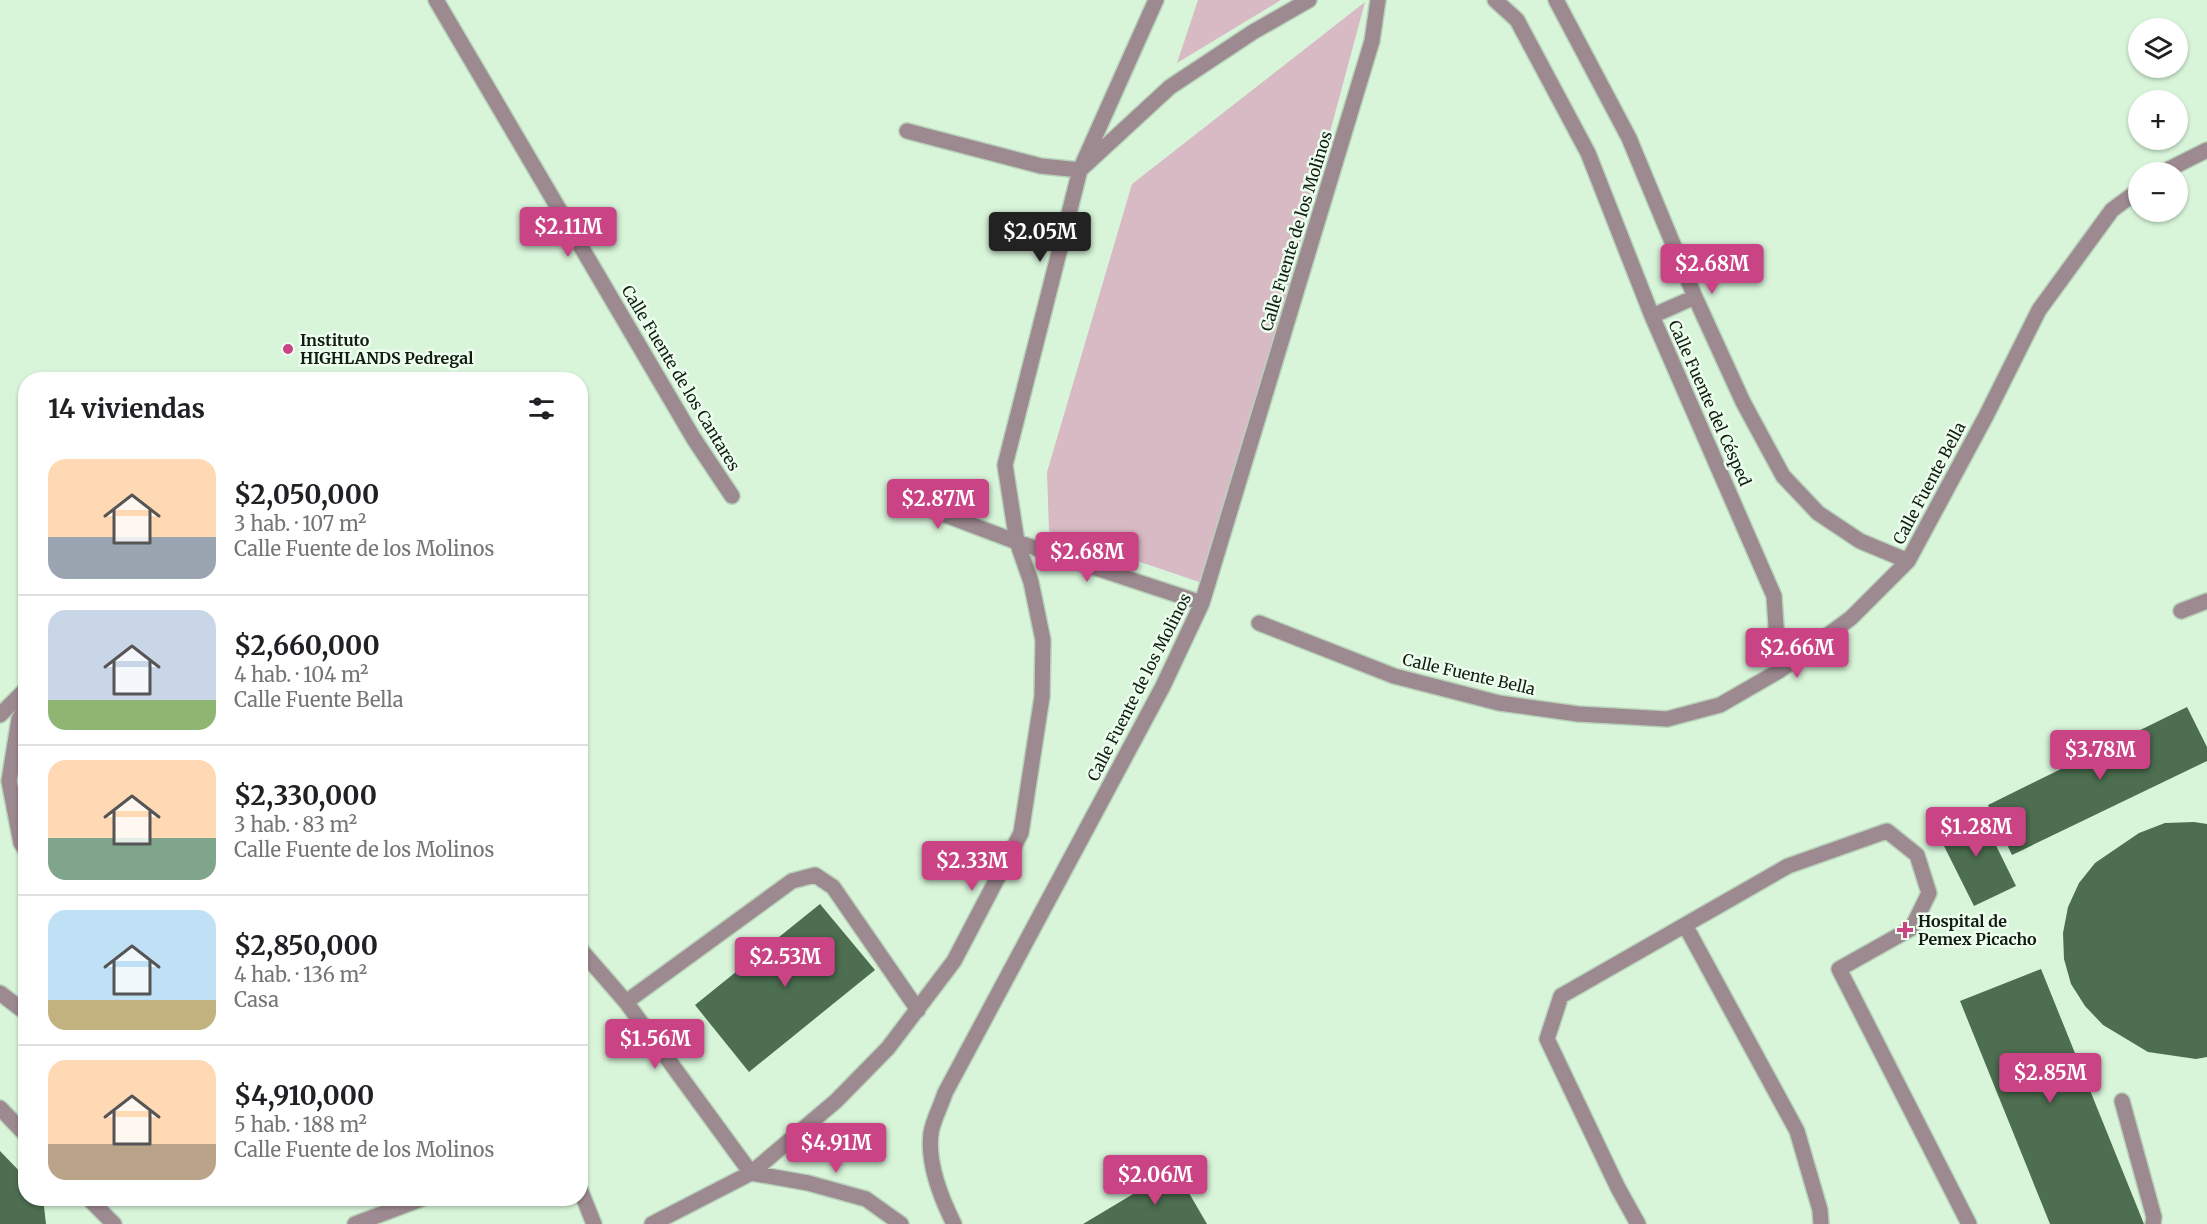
<!DOCTYPE html>
<html lang="es">
<meta charset="utf-8">
<style>
:root{--surface:#fff;--page:#f6f6f6;--text:#202124;--muted:#757577;--line:#e0e0e0;--accent:#ca4485}
body{margin:0;font-family:Merriweather,serif;background:var(--page);color:var(--text);height:100vh;display:flex;flex-direction:column;font-size:22px;white-space:nowrap}
*{box-sizing:border-box;margin:0}
p{font-size:20px;color:var(--muted)}
.icon{flex:none;width:33px;height:33px;fill:none;stroke:currentColor;stroke-width:2;stroke-linecap:round;stroke-linejoin:round}
.map{position:relative;flex:1;overflow:hidden}
.panel{position:absolute;left:18px;top:372px;width:570px;height:834px;display:flex;flex-direction:column;background:var(--surface);border-radius:24px;box-shadow:0 2px 4px #0004}
.panel>*{flex:none}
.fabs{position:absolute;left:2128px;top:18px;display:grid;gap:12px}
.fabs a{display:grid;place-items:center;width:60px;height:60px;border-radius:50%;background:var(--surface);box-shadow:0 2px 4px #0004;font-size:30px}
.price{position:absolute;translate:-50% -51px;padding:0 14px;border-radius:6px;background:var(--accent);color:#fff;font-size:20px;line-height:39px;filter:drop-shadow(0 2px 3px #0008)}
.price::after{content:'';position:absolute;left:50%;top:36px;width:18px;height:14px;margin-left:-9px;background:inherit;clip-path:polygon(0 0,100% 0,50% 100%)}
.price.current{background:#222;color:#fff}
ul{padding:0;list-style:none}
li{display:flex;align-items:center;gap:18px;height:150px;padding:0 30px}
li+li{border-top:2px solid var(--line)}
li span{display:grid;place-items:center;flex:none;width:168px;height:120px;border-radius:18px;color:#555}
li>.icon{margin-inline-start:auto}
span .icon{width:72px;height:72px;fill:#fffc;stroke-width:1}
li b{font-size:26px}
h2{display:flex;justify-content:space-between;align-items:center;height:72px;padding:0 30px;font-size:26px}
.map>svg:first-child{display:block}
.green{fill:#d8bac5}
.building{fill:#4d6e50}
.lines{fill:none;stroke-linecap:round;stroke-linejoin:round}
.minor-casing{stroke:#b8d2ba;stroke-width:18}
.minor{stroke:#9d8990;stroke-width:15}
.poi-dot{fill:#ca4485;stroke:#edfeee;stroke-width:2}
.labels{text-anchor:middle;dominant-baseline:central;stroke-width:5;stroke-linejoin:round;paint-order:stroke}
.street-label{font-size:16px;fill:#121c12;stroke:#edfeee}
.poi-label{font-size:16px;font-weight:bold;fill:#121c12;stroke:#edfeee;text-anchor:start}
</style>
<div class="map">
<svg width="2207" height="1224" viewBox="0 0 2207 1224">
<rect width="100%" height="100%" fill="#d8f5da"/>
<path class="green" d="M1198 0H1281L1177 63Z
M1365 2 1208 585 1049 531 1047 472 1132 184Z"/>
<path class="building" d="M2187 707 2207 747V761L2012 855 1988 805Z
M1978 809 2016 886 1974 906 1936 830Z
M2194 822 2207 824V1057L2196 1059 2148 1052 2103 1025 2085 1006 2071 984 2064 959 2063 933 2068 907 2079 883 2095 863 2139 833 2165 823Z
M820 904 875 970 749 1072 695 1005Z
M2041 969 2144 1224H2050L1960 1001Z
M0 1151 26 1178V1198H43L46 1224H0Z
M1175 1169 1207 1224H1083Z"/>
<g class="lines">
<g class="minor-casing">
<path id="minor" d="M436 0 694 439 732 496
M1495 0 1517 20 1588 153 1652 316 1774 596 1779 671
M1556 0 1629 138 1695 297 1743 402 1783 476 1818 513 1860 541 1908 561
M907 131 1041 166 1080 170 1170 87 1253 32 1309 0
M2163 172 2207 150
M1652 316 1695 297
M903 499 1017 542 1202 603
M2181 611 2207 601
M1259 623 1394 676 1499 703 1578 714 1667 719 1720 705 1779 671 1851 618 1908 561 1986 416 2039 310 2112 210 2139 190
M26 707 19 719 9 781 21 843 26 851
M0 715 26 689
M1685 925 1788 866 1887 831 1917 855 1929 893 1912 928 1839 969 1969 1224
M580 949 626 1002 751 1173
M0 993 26 1013
M626 1002 792 881 815 875 833 887 918 1010
M2122 1101 2154 1217 2153 1224
M0 1108 26 1135
M751 1173 808 1183 866 1199 901 1224
M580 1189 594 1224
M88 1198 114 1224
M355 1224 424 1198
M652 1224 751 1173 836 1101 888 1048 954 961 1021 833 1042 697 1043 640 1031 582 1017 542 1005 465 1080 170 1156 0
M954 1224C941 1198 927 1163 931 1133 933 1120 941 1106 945 1093L1163 686 1202 603 1372 41 1378 0
M1638 1224 1618 1188 1547 1039 1561 996 1685 925 1797 1131 1820 1210 1821 1224"/>
</g>
<use href="#minor" class="minor"/>
</g>
<g class="poi-dot">
<circle cx="288" cy="349" r="6"/>
<path d="M1902 921h6v6h6v6h-6v6h-6v-6h-6v-6h6z"/>
</g>
<g class="labels">
<g class="street-label">
<text transform="translate(1296 231) rotate(-73)">Calle Fuente de los Molinos</text>
<text transform="translate(681 378) rotate(59)">Calle Fuente de los Cantares</text>
<text transform="translate(1710 403) rotate(66)">Calle Fuente del Césped</text>
<text transform="translate(1929 483) rotate(-62)">Calle Fuente Bella</text>
<text transform="translate(1469 674) rotate(13)">Calle Fuente Bella</text>
<text transform="translate(1139 687) rotate(-63)">Calle Fuente de los Molinos</text>
</g>
<g class="poi-label">
<text x="300" y="340">Instituto<tspan x="300" dy="18">HIGHLANDS Pedregal</tspan></text>
<text x="1918" y="921">Hospital de<tspan x="1918" dy="18">Pemex Picacho</tspan></text>
</g>
</g>
</svg>
<div class="fabs">
<a><svg class="icon" aria-label="layers" viewBox="0 0 24 24"><path d="M12 4l9 5-9 5-9-5zM3 14l9 5 9-5"/></svg></a>
<a>+</a>
<a>−</a>
</div>
<b class="price" style="left:568px;top:258px">$2.11M</b>
<b class="price current" style="left:1040px;top:263px">$2.05M</b>
<b class="price" style="left:1712px;top:295px">$2.68M</b>
<b class="price" style="left:938px;top:530px">$2.87M</b>
<b class="price" style="left:1087px;top:583px">$2.68M</b>
<b class="price" style="left:1797px;top:679px">$2.66M</b>
<b class="price" style="left:2100px;top:781px">$3.78M</b>
<b class="price" style="left:1976px;top:858px">$1.28M</b>
<b class="price" style="left:972px;top:892px">$2.33M</b>
<b class="price" style="left:785px;top:988px">$2.53M</b>
<b class="price" style="left:655px;top:1070px">$1.56M</b>
<b class="price" style="left:2050px;top:1104px">$2.85M</b>
<b class="price" style="left:836px;top:1174px">$4.91M</b>
<b class="price" style="left:1155px;top:1206px">$2.06M</b>
<section class="panel">
<h2>14 viviendas<svg class="icon" aria-label="filters" viewBox="0 0 24 24"><path d="M4 7h16M4 17h16"/><circle cx="9" cy="7" r="2"/><circle cx="15" cy="17" r="2"/></svg></h2>
<ul>
<li><span style="background:linear-gradient(#ffd9b3 65%,#9aa5b1 0)"><svg class="icon" aria-label="home" viewBox="0 0 24 24"><path d="M3 11l9-7 9 7M6 9v11h12V9"/></svg></span><div><b>$2,050,000</b><p>3 hab. · 107 m²</p><p>Calle Fuente de los Molinos</p></div></li>
<li><span style="background:linear-gradient(#c9d6e8 75%,#8fb573 0)"><svg class="icon" aria-label="home" viewBox="0 0 24 24"><path d="M3 11l9-7 9 7M6 9v11h12V9"/></svg></span><div><b>$2,660,000</b><p>4 hab. · 104 m²</p><p>Calle Fuente Bella</p></div></li>
<li><span style="background:linear-gradient(#ffd9b3 65%,#7fa58c 0)"><svg class="icon" aria-label="home" viewBox="0 0 24 24"><path d="M3 11l9-7 9 7M6 9v11h12V9"/></svg></span><div><b>$2,330,000</b><p>3 hab. · 83 m²</p><p>Calle Fuente de los Molinos</p></div></li>
<li><span style="background:linear-gradient(#bfe0f5 75%,#c2b280 0)"><svg class="icon" aria-label="home" viewBox="0 0 24 24"><path d="M3 11l9-7 9 7M6 9v11h12V9"/></svg></span><div><b>$2,850,000</b><p>4 hab. · 136 m²</p><p>Casa</p></div></li>
<li><span style="background:linear-gradient(#ffd9b3 70%,#b9a48a 0)"><svg class="icon" aria-label="home" viewBox="0 0 24 24"><path d="M3 11l9-7 9 7M6 9v11h12V9"/></svg></span><div><b>$4,910,000</b><p>5 hab. · 188 m²</p><p>Calle Fuente de los Molinos</p></div></li>
</ul>
</section>
</div>
